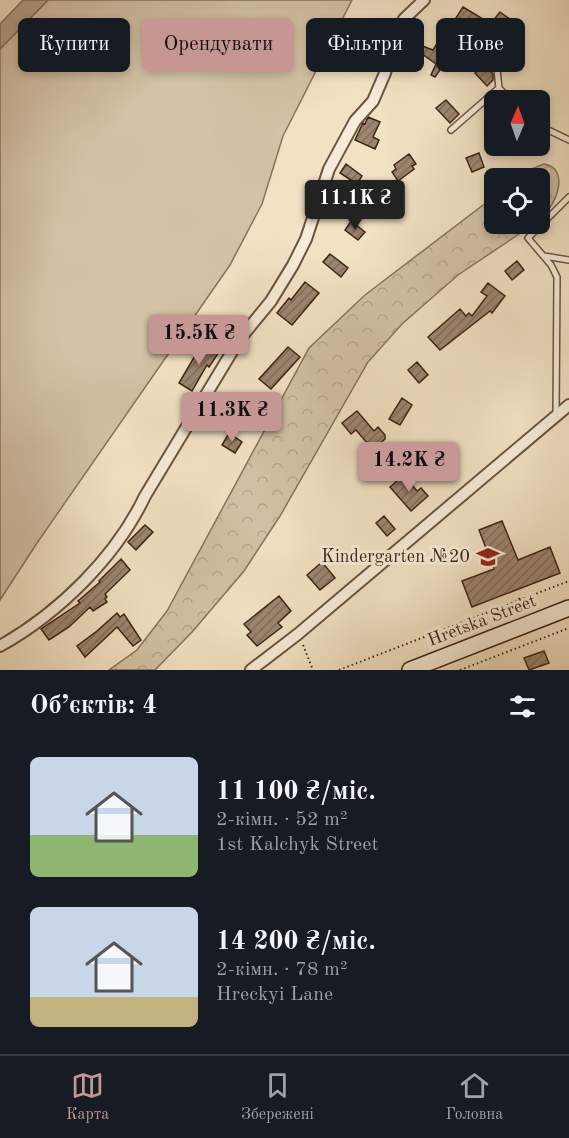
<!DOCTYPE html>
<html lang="uk">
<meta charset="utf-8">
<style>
:root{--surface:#171b24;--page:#242831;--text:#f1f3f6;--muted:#9ea1a6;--line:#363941;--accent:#c59692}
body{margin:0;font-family:"Old Standard TT",serif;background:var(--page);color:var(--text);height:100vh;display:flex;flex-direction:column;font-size:22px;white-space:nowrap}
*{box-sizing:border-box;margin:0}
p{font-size:20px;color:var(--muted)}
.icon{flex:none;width:33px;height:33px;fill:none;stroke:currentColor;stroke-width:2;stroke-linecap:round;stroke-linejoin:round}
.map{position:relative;height:670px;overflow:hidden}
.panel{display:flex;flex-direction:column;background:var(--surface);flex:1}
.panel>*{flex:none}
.guide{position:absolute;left:18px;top:18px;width:534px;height:54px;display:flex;gap:12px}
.needle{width:39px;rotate:2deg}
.fabs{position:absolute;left:484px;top:90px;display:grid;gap:12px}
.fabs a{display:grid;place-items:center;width:66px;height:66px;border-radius:9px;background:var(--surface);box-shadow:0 3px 9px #0003;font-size:30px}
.price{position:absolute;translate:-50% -51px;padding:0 14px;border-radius:6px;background:var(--accent);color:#111;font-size:20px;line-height:39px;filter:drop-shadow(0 2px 3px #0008)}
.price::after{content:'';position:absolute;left:50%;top:36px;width:18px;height:14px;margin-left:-9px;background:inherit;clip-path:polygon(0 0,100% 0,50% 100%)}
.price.active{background:#222;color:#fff}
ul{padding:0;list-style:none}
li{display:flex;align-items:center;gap:18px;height:150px;padding:0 30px}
li span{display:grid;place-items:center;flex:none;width:168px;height:120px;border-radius:9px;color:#555}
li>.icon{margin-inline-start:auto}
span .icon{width:72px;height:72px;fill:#fffc;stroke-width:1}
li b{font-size:26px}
h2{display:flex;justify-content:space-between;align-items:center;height:72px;padding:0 30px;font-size:26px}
.chip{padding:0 21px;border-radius:9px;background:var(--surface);box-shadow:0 3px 9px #0003;font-size:21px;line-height:54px}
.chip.active{background:var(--accent);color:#111}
.dock{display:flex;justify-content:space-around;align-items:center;height:84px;border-top:2px solid var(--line);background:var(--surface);font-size:16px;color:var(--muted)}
.dock a{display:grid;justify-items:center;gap:3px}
.dock .active{color:var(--accent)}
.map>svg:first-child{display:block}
.green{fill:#d3c2a6;stroke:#88725d;stroke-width:1.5}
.forest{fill:url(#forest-crowns);stroke:#88725d;stroke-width:1.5}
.water{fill:#b5a188;stroke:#856f5a;stroke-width:1.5}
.building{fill:url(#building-hatch);stroke:#3e2314;stroke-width:1.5}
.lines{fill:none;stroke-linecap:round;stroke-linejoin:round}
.lane-casing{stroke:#6b5340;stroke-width:8}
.street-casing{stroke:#6b5340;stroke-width:14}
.secondary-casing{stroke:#3e2314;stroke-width:18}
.path{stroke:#3e2314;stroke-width:2;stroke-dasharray:1.5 3;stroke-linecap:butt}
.lane{stroke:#f7ecd9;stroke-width:5}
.street{stroke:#f7ecd9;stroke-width:10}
.secondary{stroke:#f7ecd9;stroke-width:15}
.labels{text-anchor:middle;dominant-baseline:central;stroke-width:6;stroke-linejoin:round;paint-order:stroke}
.poi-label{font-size:18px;fill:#3e2314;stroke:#f7ecd9;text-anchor:end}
.street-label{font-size:18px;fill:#3e2314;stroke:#f7ecd9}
</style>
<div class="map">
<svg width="569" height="670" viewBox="0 0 569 670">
<defs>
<pattern id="forest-crowns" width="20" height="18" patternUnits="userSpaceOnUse" patternTransform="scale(1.5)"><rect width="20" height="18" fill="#d3c2a6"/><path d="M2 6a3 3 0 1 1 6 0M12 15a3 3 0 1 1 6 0" fill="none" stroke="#b6a68e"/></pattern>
<pattern id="building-hatch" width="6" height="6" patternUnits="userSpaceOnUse" patternTransform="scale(1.5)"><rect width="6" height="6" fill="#9c8670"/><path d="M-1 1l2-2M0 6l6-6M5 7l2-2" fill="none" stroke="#816d5b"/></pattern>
</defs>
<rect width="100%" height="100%" fill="#f2e2c4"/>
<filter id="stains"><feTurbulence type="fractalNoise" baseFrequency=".00333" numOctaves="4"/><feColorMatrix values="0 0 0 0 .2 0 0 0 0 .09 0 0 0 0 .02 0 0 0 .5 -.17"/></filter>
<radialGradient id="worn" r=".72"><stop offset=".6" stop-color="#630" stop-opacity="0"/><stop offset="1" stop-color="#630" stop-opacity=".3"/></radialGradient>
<path class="green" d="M48 0H352L283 136 262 204 230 265 37 543 0 600V49Z"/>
<path class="forest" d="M544 164C569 168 559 203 540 218V178H518L529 170Z
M495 196V224H534L458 275 402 324 368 362 280 516 244 571 193 631 155 670H109L137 650 167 611 309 348 365 295Z"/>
<path class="water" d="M23 0H48L0 49V24Z"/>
<path class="building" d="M463 7 483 19 472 46 460 41 435 77 431 75 436 64 415 49 410 61 398 56 404 39 433 50 436 45 442 49 452 24Z
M500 12 514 22 507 32 502 28 497 34 488 27Z
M376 31 389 36 384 50 370 46Z
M484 65 493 74V80L487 86 475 73Z
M446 100 459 114 450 123 436 108Z
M368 117 380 122 373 137 379 140 375 149 355 140 363 123 365 124Z
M479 153 484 167 472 172 466 158Z
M409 154 416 164 412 166 414 169 398 181 392 172 396 169 394 165Z
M346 164 362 176 357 184 340 173Z
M351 221 365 232 358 240 345 230Z
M330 254 348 268 341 277 323 262Z
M517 261 524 270 512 280 505 271Z
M305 282 319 293 292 325 277 313 289 298 291 300Z
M488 283 505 296 492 313 490 311 440 350 428 337 460 309 466 316 469 313 472 316 487 296 481 292Z
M203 342 219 352 209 367 207 365 192 391 179 383Z
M288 347 300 357 271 389 259 379Z
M417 362 428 375 419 383 408 370Z
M402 398 412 405 400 425 389 419Z
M247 403 262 412 256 421 241 413Z
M357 411 374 431 378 427 385 435V439L373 450 356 430 351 434 342 423Z
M229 433 242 442 235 453 222 445Z
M404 475 417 491 421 488 428 496 411 511 390 487Z
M384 516 395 529 387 536 376 523Z
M502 521 518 560 550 547 560 573 472 607 462 581 494 569 479 530Z
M145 525 153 532 136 550 128 542Z
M121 559 130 570 105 594 107 597 105 599 107 602 93 611 90 607 69 627 49 640 41 629 80 603 78 601 100 582 99 581Z
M322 562 335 578 320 590 307 575Z
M279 596 291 611 278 623 282 627 257 646 247 635 251 632 244 624Z
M117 613 120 617 124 614 141 640 133 646 117 627 85 657 77 646 97 631Z
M544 651 549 663 529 670 524 658Z"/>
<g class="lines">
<g class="lane-casing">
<path id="lane" d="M494 42 499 88 510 100
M540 126 569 140
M451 130 499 88
M544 256 569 260
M556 415 557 277 551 265 528 238 569 197"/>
</g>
<g class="street-casing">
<path id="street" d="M0 646C59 613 116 557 145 496L239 340 271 301 293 265 306 239 329 169 355 121 373 101 385 73 393 45 404 19 424 0
M251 670 298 634 569 405"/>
</g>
<g class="secondary-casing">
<path id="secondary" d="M410 670 569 608"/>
</g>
<path class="path" d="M519 598 523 607
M303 645 313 670
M339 670 569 581
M460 670 569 628"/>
<use href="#lane" class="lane"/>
<use href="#street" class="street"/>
<use href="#secondary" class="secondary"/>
</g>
<defs>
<g id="school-bare" transform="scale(1.8)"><path d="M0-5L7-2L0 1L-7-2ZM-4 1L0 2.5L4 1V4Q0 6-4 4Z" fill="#8f2418" stroke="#f7ecd9" stroke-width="2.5" paint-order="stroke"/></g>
</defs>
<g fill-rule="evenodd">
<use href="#school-bare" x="488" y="557"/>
</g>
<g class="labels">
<g class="poi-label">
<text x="470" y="557">Kindergarten №20</text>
</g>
<g class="street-label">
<text transform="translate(482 621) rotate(-21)">Hretska Street</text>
</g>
</g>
<rect width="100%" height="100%" filter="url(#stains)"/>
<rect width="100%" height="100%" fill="url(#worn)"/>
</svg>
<div class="fabs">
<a><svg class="needle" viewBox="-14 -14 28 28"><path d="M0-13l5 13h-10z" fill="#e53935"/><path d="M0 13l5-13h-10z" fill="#9ea1a6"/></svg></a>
<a><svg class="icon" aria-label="locate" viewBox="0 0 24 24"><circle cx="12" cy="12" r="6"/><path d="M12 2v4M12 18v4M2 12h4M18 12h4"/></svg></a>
</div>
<b class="price active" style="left:355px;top:231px">11.1K ₴</b>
<b class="price" style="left:199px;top:366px">15.5K ₴</b>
<b class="price" style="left:232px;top:443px">11.3K ₴</b>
<b class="price" style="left:409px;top:493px">14.2K ₴</b>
<div class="guide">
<a class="chip">Купити</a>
<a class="chip active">Орендувати</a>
<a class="chip">Фільтри</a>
<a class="chip">Нове</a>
</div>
</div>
<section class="panel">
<h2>Об’єктів: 4<svg class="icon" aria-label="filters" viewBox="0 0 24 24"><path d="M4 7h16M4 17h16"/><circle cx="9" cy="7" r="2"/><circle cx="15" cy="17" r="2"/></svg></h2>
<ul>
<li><span style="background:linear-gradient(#c9d6e8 65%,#8fb573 0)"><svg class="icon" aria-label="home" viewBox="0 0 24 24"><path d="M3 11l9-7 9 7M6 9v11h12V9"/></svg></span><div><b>11 100 ₴/міс.</b><p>2-кімн. · 52 m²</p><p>1st Kalchyk Street</p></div></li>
<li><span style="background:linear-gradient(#c9d6e8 75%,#c2b280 0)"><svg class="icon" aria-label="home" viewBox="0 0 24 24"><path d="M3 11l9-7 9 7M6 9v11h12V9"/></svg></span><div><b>14 200 ₴/міс.</b><p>2-кімн. · 78 m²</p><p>Hreckyi Lane</p></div></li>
</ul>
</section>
<nav class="dock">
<a class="active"><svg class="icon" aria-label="map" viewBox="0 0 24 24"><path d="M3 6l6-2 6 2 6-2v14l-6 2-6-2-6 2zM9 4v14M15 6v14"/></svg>Карта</a>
<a><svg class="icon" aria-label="saved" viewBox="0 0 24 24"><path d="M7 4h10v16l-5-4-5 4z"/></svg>Збережені</a>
<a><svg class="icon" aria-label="home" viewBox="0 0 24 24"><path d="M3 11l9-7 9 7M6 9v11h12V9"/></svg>Головна</a>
</nav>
